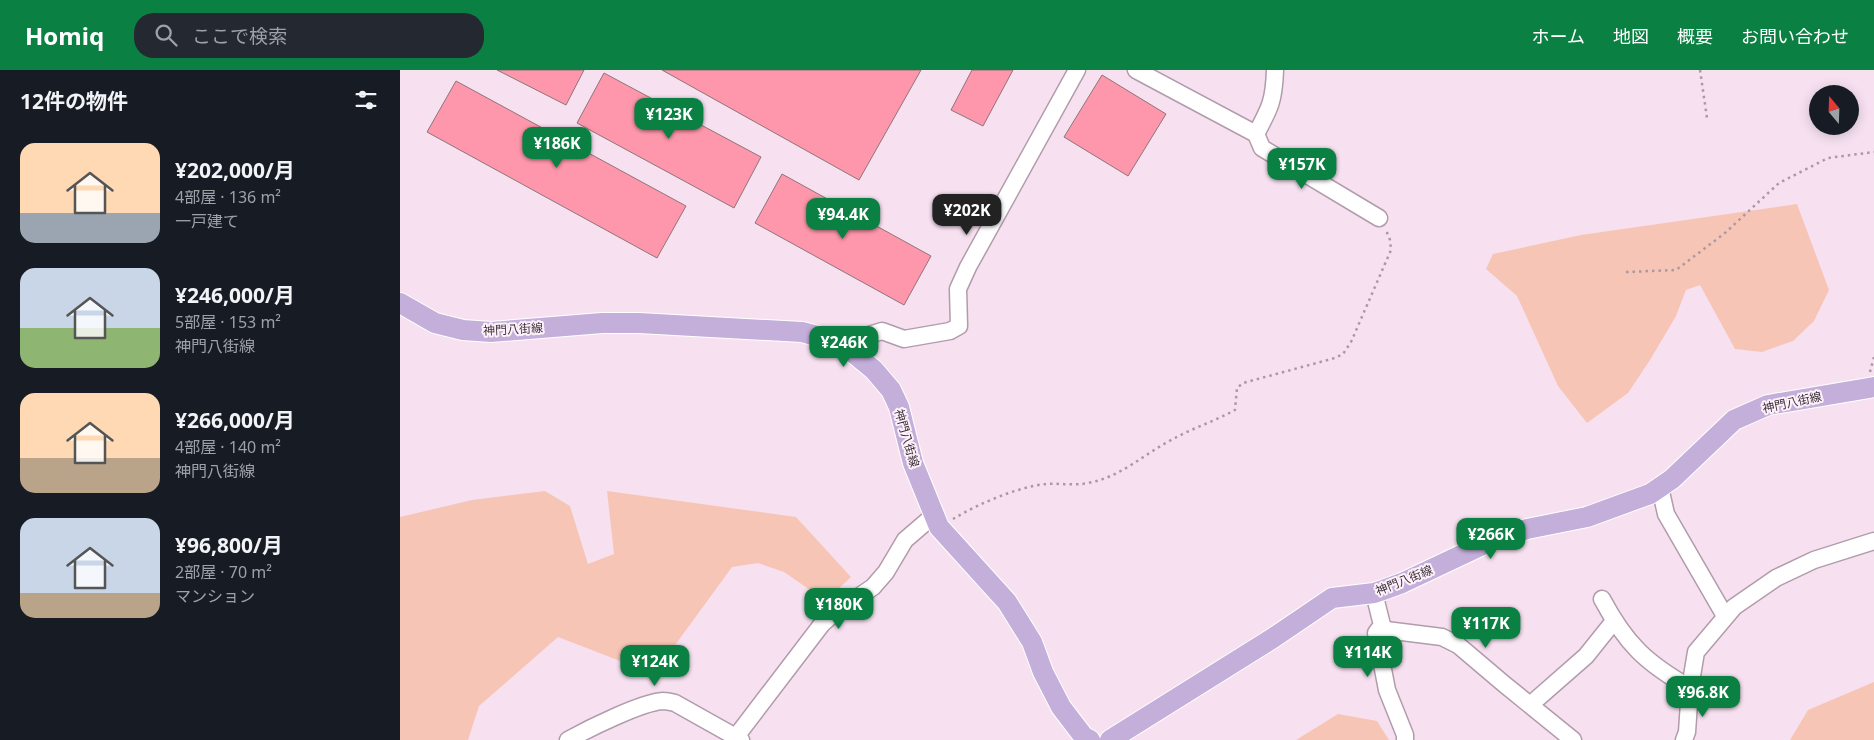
<!DOCTYPE html>
<html lang="ja">
<meta charset="utf-8">
<style>
:root{--surface:#171b24;--page:#242831;--text:#f1f3f6;--muted:#9ea1a6;--accent:#0b8043}
body{margin:0;font-family:"Noto Sans","Noto Sans JP",sans-serif;background:var(--page);color:var(--text);height:100vh;display:flex;flex-direction:column;font-size:19px;white-space:nowrap}
*{box-sizing:border-box;margin:0}
p{font-size:16px;color:var(--muted)}
.icon{flex:none;width:28px;height:28px;fill:none;stroke:currentColor;stroke-width:2;stroke-linecap:round;stroke-linejoin:round}
.map{position:relative;flex:1;overflow:hidden}
.details{display:flex;flex-direction:column;background:var(--surface);width:400px}
.details>*{flex:none}
.needle{width:32px;rotate:341deg}
.buttons{position:absolute;left:1409px;top:15px;display:grid;gap:10px}
.buttons a{display:grid;place-items:center;width:50px;height:50px;border-radius:50%;background:var(--surface);box-shadow:0 2px 12px #0003;font-size:25px}
.price{position:absolute;translate:-50% -42px;padding:0 11px;border-radius:10px;background:var(--accent);color:#fff;font-size:16px;line-height:32px;filter:drop-shadow(0 1px 2px #0008)}
.price::after{content:'';position:absolute;left:50%;top:30px;width:15px;height:11px;margin-left:-8px;background:inherit;clip-path:polygon(0 0,100% 0,50% 100%)}
.price.current{background:#222;color:#fff}
ul{padding:0;list-style:none}
li{display:flex;align-items:center;gap:15px;height:125px;padding:0 20px}
li span{display:grid;place-items:center;flex:none;width:140px;height:100px;border-radius:15px;color:#555}
li>.icon{margin-inline-start:auto}
span .icon{width:60px;height:60px;fill:#fffc;stroke-width:1}
li b{font-size:21px}
h2{display:flex;justify-content:space-between;align-items:center;height:60px;padding:0 20px;font-size:21px}
header{display:flex;align-items:center;gap:30px;box-sizing:border-box;height:70px;padding:0 25px;background:var(--accent);color:#fff}
header strong{font-size:24px}
nav{display:flex;gap:28px;margin-inline-start:auto;font-size:18px}
.search{width:350px;height:45px;background:var(--page);display:flex;align-items:center;gap:12px;box-sizing:border-box;padding:0 18px;border-radius:20px;color:var(--muted);font-size:19px}
main{display:flex;flex:1;min-height:0}
.map>svg:first-child{display:block}
.green{fill:#f7c5b5}
.building{fill:#ff97ac;stroke:#8e7478}
.lines{fill:none;stroke-linecap:round;stroke-linejoin:round}
.minor-casing{stroke:#b19cab;stroke-width:19}
.major-casing{stroke:#fff;stroke-width:22}
.path{stroke:#a999a4;stroke-width:2.5;stroke-dasharray:2.5 4;stroke-linecap:butt}
.minor{stroke:#fff;stroke-width:16}
.major{stroke:#c4afda;stroke-width:20}
.labels{text-anchor:middle;dominant-baseline:central;stroke-width:4;stroke-linejoin:round;paint-order:stroke}
.street-label{font-size:12px;fill:#3a3137;stroke:#fff1fb}
</style>
<header>
<strong>Homiq</strong>
<div class="search"><svg class="icon" aria-label="search" viewBox="0 0 24 24"><circle cx="10" cy="10" r="6"/><path d="M15 15l6 6"/></svg>ここで検索</div>
<nav><a>ホーム</a><a>地図</a><a>概要</a><a>お問い合わせ</a></nav>
</header>
<main>
<section class="details">
<h2>12件の物件<svg class="icon" aria-label="filters" viewBox="0 0 24 24"><path d="M4 7h16M4 17h16"/><circle cx="9" cy="7" r="2"/><circle cx="15" cy="17" r="2"/></svg></h2>
<ul>
<li><span style="background:linear-gradient(#ffd9b3 70%,#9aa5b1 0)"><svg class="icon" aria-label="home" viewBox="0 0 24 24"><path d="M3 11l9-7 9 7M6 9v11h12V9"/></svg></span><div><b>¥202,000/月</b><p>4部屋 · 136 m²</p><p>一戸建て</p></div></li>
<li><span style="background:linear-gradient(#c9d6e8 60%,#8fb573 0)"><svg class="icon" aria-label="home" viewBox="0 0 24 24"><path d="M3 11l9-7 9 7M6 9v11h12V9"/></svg></span><div><b>¥246,000/月</b><p>5部屋 · 153 m²</p><p>神門八街線</p></div></li>
<li><span style="background:linear-gradient(#ffd9b3 65%,#b9a48a 0)"><svg class="icon" aria-label="home" viewBox="0 0 24 24"><path d="M3 11l9-7 9 7M6 9v11h12V9"/></svg></span><div><b>¥266,000/月</b><p>4部屋 · 140 m²</p><p>神門八街線</p></div></li>
<li><span style="background:linear-gradient(#c9d6e8 75%,#b9a48a 0)"><svg class="icon" aria-label="home" viewBox="0 0 24 24"><path d="M3 11l9-7 9 7M6 9v11h12V9"/></svg></span><div><b>¥96,800/月</b><p>2部屋 · 70 m²</p><p>マンション</p></div></li>
</ul>
</section>
<div class="map">
<svg width="1474" height="670" viewBox="0 0 1474 670">
<rect width="100%" height="100%" fill="#f7e1f1"/>
<path class="green" d="M1397 134 1429 220 1414 251 1393 271 1362 282 1335 279 1300 215 1286 220 1276 246 1250 290 1228 323 1187 353 1158 316 1117 226 1086 199 1093 184 1181 165Z
M145 421 170 436 188 494 214 484 207 421 396 447 451 507 426 531 384 502 358 493 332 497 254 604 158 567 79 636 68 670H0V447L72 430Z
M1474 612V670H1390L1408 640Z
M938 644 977 651 989 670H896Z"/>
<path class="building" d="M97 0H184L166 35Z
M262 0H521L459 110Z
M572 0H613L583 56 551 40Z
M204 3 361 87 334 138 177 53Z
M702 5 766 44 728 106 664 67Z
M56 11 286 136 257 188 27 62Z
M382 104 531 186 504 235 355 153Z"/>
<g class="lines">
<g class="minor-casing">
<path id="minor" d="M736 0 856 64 862 78 979 148
M856 64C870 38 874 31 875 0
M451 281 466 266 482 261 504 269 550 261 559 256 558 219 568 197 677 0
M1260 417 1266 444 1325 546
M974 523 982 555 986 560 1042 567 1058 575 1104 614 1173 670
M1202 529C1226 574 1246 593 1290 618
M982 555 976 563 987 620 1005 665V670
M1130 635 1186 586 1214 551
M335 668 422 554 433 544 473 517 486 502 505 470 533 446
M168 670C188 659 242 632 263 631 267 631 271 632 275 633L341 670
M1284 670 1287 662 1290 618 1296 582 1334 537 1376 508 1414 490 1474 471"/>
</g>
<g class="major-casing">
<path id="major" d="M0 233 35 253 63 260 91 262 202 253H239L402 262 432 270 451 281 474 300 491 320 499 337 513 393 539 457 607 532 632 572 643 602 661 637 684 667 690 670
M710 670 873 568 932 528 974 523 983 520 1002 513 1091 471 1127 459 1187 447 1250 424 1272 409 1334 350 1368 335 1474 317"/>
</g>
<path class="path" d="M1300 0 1307 48
M1226 202 1276 200 1325 163 1379 113 1428 88 1474 82
M1470 302 1474 287
M553 449C578 434 617 417 646 414 660 413 674 416 688 413 721 407 744 384 773 369 793 358 815 351 835 340L837 318 843 313 935 288 943 284 951 272 991 180 990 170 986 160"/>
<use href="#minor" class="minor"/>
<use href="#major" class="major"/>
</g>
<g class="labels">
<g class="street-label">
<text transform="translate(113 259) rotate(-3)">神門八街線</text>
<text transform="translate(1392 332) rotate(-12)">神門八街線</text>
<text transform="translate(507 368) rotate(74)">神門八街線</text>
<text transform="translate(1004 510) rotate(-22)">神門八街線</text>
</g>
</g>
</svg>
<div class="buttons">
<a><svg class="needle" viewBox="-14 -14 28 28"><path d="M0-13l5 13h-10z" fill="#e53935"/><path d="M0 13l5-13h-10z" fill="#9ea1a6"/></svg></a>
</div>
<b class="price" style="left:269px;top:70px">¥123K</b>
<b class="price" style="left:157px;top:99px">¥186K</b>
<b class="price" style="left:902px;top:120px">¥157K</b>
<b class="price current" style="left:567px;top:166px">¥202K</b>
<b class="price" style="left:443px;top:170px">¥94.4K</b>
<b class="price" style="left:444px;top:298px">¥246K</b>
<b class="price" style="left:1091px;top:490px">¥266K</b>
<b class="price" style="left:439px;top:560px">¥180K</b>
<b class="price" style="left:1086px;top:579px">¥117K</b>
<b class="price" style="left:968px;top:608px">¥114K</b>
<b class="price" style="left:255px;top:617px">¥124K</b>
<b class="price" style="left:1303px;top:648px">¥96.8K</b>
</div>
</main>
